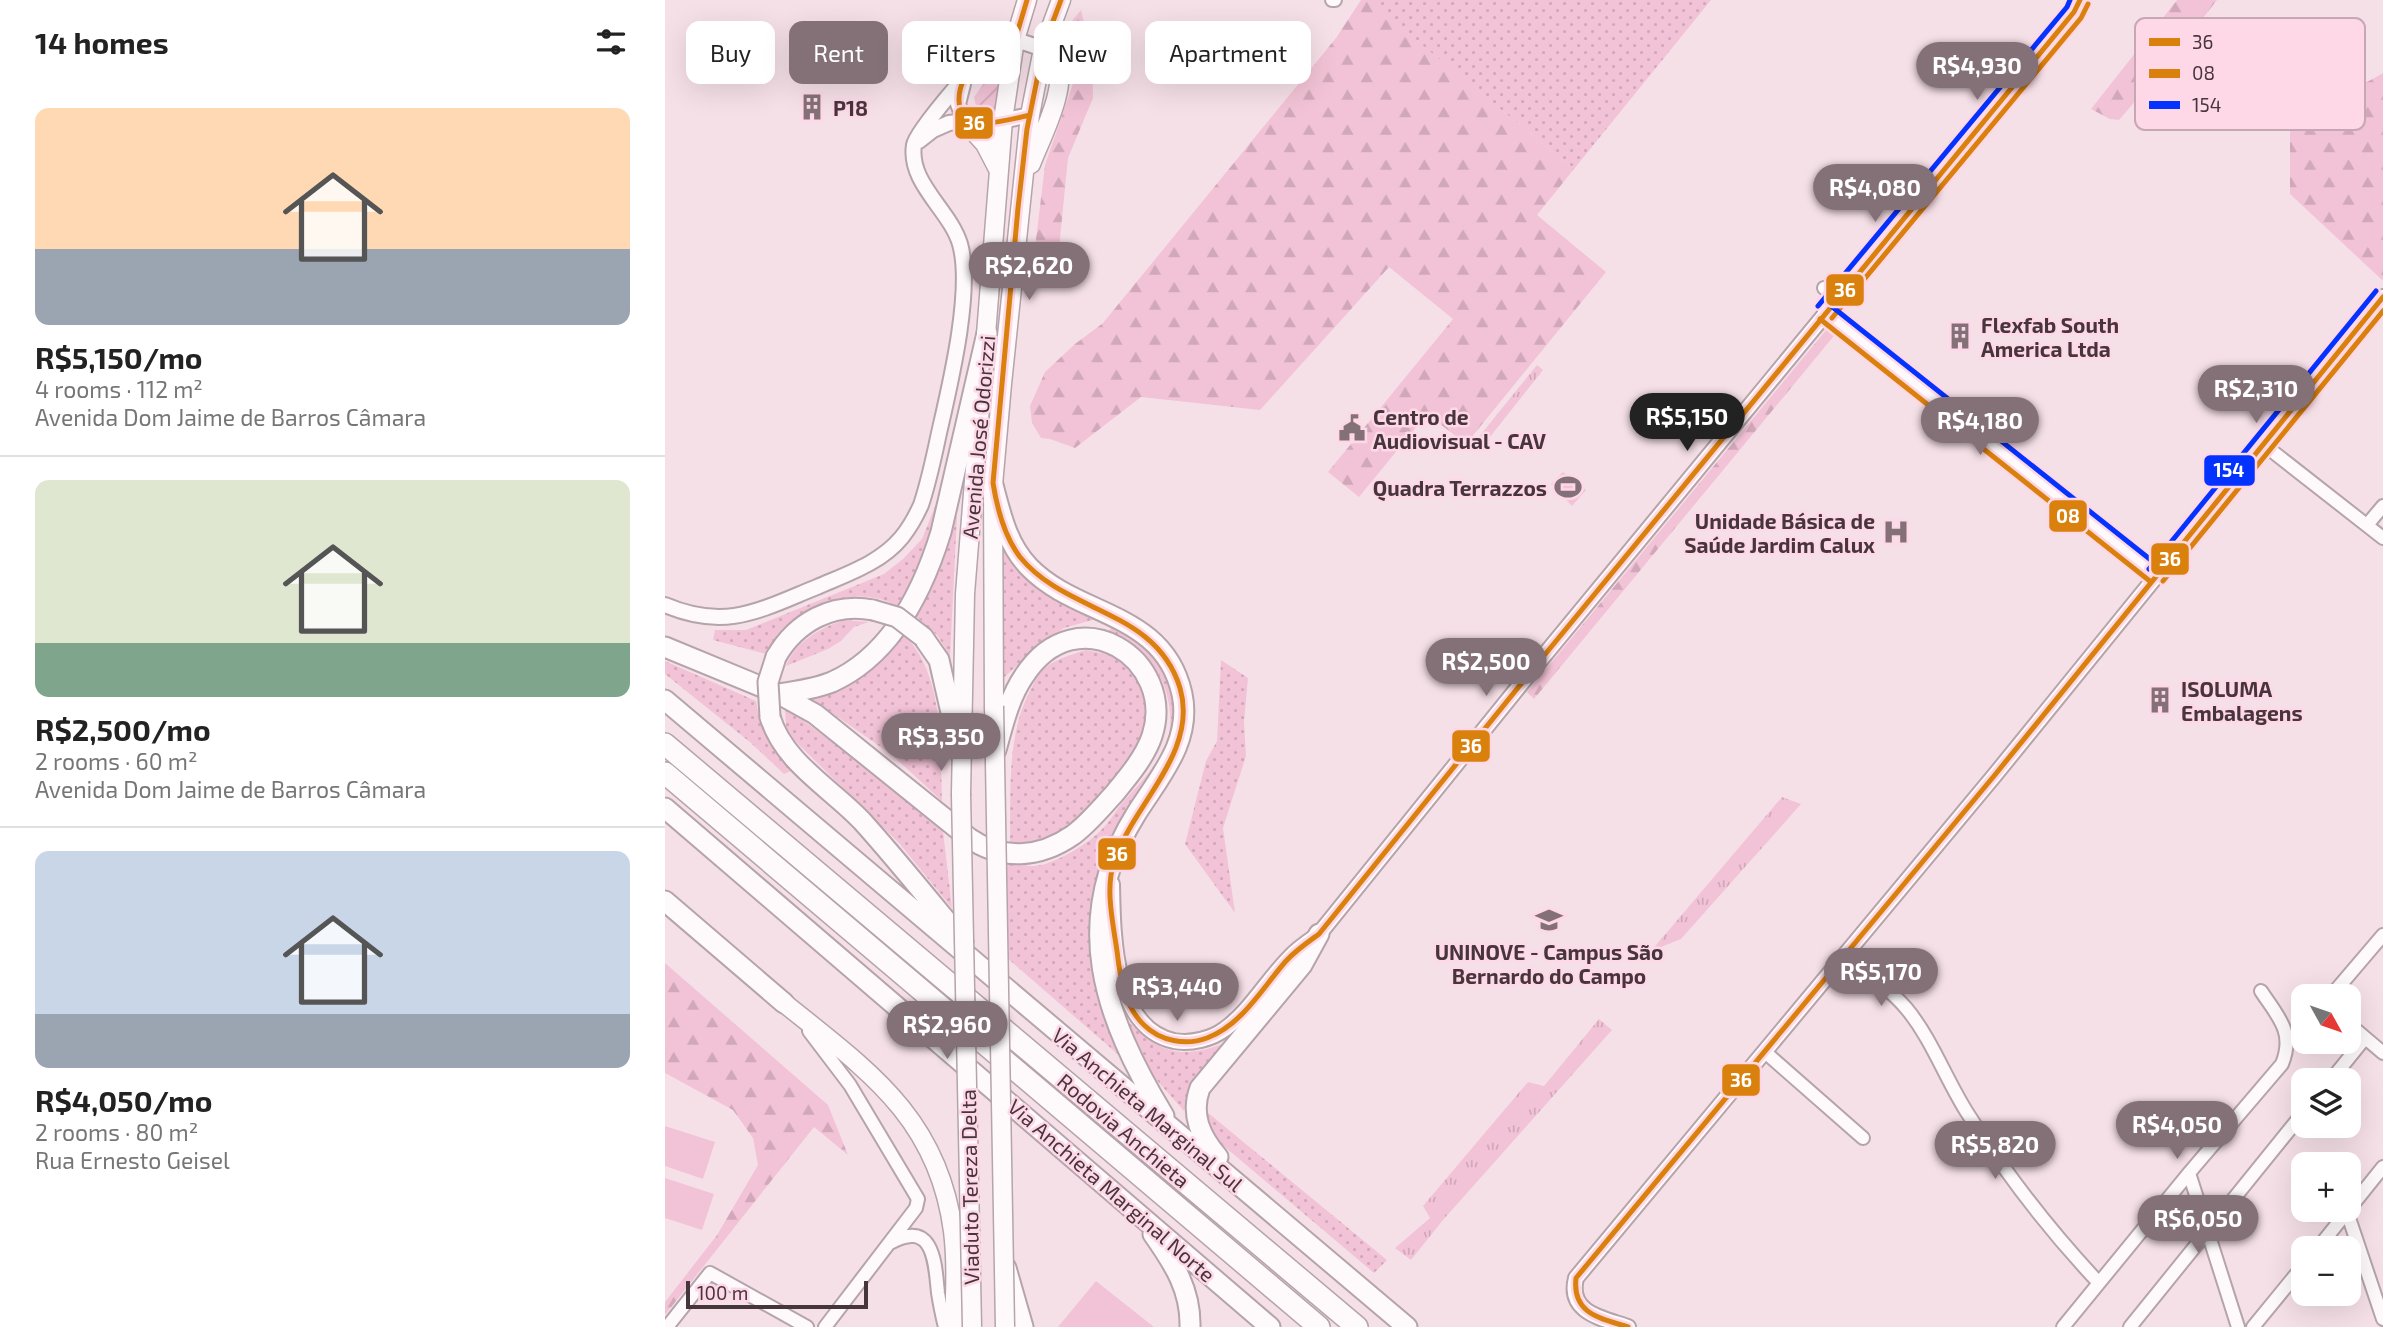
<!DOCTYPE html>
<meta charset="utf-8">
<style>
:root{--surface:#fff;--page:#f2f2f2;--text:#222;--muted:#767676;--line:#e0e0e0;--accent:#847178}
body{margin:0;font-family:"Exo 2",sans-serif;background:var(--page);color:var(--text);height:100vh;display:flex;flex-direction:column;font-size:26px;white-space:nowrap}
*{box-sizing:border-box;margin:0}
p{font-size:23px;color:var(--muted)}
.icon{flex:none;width:38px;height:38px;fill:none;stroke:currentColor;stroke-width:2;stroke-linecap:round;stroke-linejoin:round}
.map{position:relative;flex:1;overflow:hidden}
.drawer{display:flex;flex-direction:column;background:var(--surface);width:665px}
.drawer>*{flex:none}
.hud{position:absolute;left:21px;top:21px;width:665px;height:63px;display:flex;gap:14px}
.needle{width:46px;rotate:130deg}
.tools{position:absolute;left:1626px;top:984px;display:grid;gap:14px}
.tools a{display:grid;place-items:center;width:70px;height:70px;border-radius:14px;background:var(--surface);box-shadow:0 7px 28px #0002;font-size:35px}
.scale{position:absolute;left:21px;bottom:18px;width:182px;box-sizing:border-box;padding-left:7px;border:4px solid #47353c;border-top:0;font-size:19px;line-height:24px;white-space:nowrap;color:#47353c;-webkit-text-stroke:5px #fed8e6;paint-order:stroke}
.price{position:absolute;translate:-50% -60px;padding:0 16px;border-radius:24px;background:var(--accent);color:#fff;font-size:23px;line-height:46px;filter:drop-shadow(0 2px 4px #0008)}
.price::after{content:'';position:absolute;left:50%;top:42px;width:21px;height:16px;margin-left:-10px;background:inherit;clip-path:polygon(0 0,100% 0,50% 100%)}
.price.active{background:#222;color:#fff}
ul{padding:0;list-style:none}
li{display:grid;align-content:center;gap:14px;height:371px;padding:0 35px}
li+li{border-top:2px solid var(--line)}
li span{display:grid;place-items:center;height:217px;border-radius:14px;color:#555}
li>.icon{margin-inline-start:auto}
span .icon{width:126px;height:126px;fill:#fffc;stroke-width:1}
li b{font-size:30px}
h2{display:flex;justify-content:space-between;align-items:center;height:84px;padding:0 35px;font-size:30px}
.chip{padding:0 24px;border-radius:14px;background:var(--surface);box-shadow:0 7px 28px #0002;font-size:24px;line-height:63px}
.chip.active{background:var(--accent);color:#fff}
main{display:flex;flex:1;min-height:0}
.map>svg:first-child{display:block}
.grass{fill:url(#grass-dots)}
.forest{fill:url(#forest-firs)}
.park{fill:url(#park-tufts)}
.garden{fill:url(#garden-furrows)}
.pitch{fill:#f2c3d6}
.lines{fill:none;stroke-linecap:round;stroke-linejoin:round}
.minor-casing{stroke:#b5a4aa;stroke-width:16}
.tertiary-casing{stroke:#b5a4aa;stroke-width:18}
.secondary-casing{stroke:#b5a4aa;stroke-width:21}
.trunk-casing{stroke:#b5a4aa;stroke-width:23}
.motorway-casing{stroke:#b5a4aa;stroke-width:24}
.minor{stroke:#fefafc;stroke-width:12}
.tertiary{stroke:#fefafc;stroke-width:14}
.secondary{stroke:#fefafc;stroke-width:18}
.trunk{stroke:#fefafc;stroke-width:19}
.motorway{stroke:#fefafc;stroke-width:21}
.secondary-bridge-casing{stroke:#b5a4aa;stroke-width:21;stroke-linecap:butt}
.trunk-bridge-casing{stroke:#b5a4aa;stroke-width:23;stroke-linecap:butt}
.secondary-bridge{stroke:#fefafc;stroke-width:18}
.trunk-bridge{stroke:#fefafc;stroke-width:19}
.bus-1-casing{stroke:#fed8e6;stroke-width:10}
.bus-2-casing{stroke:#fed8e6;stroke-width:10}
.bus-3-casing{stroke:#fed8e6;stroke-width:10}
.bus-1{stroke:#da800c;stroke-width:5}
.bus-2{stroke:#da800c;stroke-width:5}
.bus-3{stroke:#0432ff;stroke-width:5}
.labels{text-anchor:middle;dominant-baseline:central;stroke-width:5;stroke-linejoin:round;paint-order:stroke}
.poi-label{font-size:21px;font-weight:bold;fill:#47353c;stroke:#fed8e6;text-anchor:start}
.street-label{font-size:21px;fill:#47353c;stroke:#fed8e6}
.key{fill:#fed8e6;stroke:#c7a7b3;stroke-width:2}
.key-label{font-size:19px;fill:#47353c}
.line-badge{stroke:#fed8e6;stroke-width:2.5}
.badge-label{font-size:19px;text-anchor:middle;font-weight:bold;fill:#fff}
</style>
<main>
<section class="drawer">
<h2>14 homes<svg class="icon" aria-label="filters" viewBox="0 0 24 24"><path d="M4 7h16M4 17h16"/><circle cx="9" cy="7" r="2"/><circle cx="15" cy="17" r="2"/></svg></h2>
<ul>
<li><span style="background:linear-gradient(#ffd9b3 65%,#9aa5b1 0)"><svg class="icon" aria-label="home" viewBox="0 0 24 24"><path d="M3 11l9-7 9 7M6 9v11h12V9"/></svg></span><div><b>R$5,150/mo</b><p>4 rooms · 112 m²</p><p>Avenida Dom Jaime de Barros Câmara</p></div></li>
<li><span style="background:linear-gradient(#dfe7d0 75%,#7fa58c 0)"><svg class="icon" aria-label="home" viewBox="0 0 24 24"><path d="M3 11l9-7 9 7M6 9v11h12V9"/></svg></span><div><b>R$2,500/mo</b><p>2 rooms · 60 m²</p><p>Avenida Dom Jaime de Barros Câmara</p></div></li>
<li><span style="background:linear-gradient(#c9d6e8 75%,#9aa5b1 0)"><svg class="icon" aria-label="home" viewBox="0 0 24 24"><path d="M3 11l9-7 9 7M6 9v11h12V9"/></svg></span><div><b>R$4,050/mo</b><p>2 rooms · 80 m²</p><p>Rua Ernesto Geisel</p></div></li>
</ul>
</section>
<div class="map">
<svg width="1718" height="1327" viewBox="0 0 1718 1327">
<defs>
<pattern id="grass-dots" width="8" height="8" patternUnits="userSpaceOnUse" patternTransform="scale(1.75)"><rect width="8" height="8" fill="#f2c3d6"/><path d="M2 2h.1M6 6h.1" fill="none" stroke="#d1a8b9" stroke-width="1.8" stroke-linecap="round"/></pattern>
<pattern id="forest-firs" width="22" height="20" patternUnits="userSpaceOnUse" patternTransform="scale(1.75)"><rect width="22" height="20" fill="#f2c3d6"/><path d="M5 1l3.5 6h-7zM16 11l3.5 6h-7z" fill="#d1a8b9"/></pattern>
<pattern id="park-tufts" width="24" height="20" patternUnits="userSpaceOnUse" patternTransform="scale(1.75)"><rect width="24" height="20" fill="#f2c3d6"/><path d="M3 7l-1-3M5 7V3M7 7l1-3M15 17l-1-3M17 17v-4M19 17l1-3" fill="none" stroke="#d1a8b9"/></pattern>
<pattern id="garden-furrows" width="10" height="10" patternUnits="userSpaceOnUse" patternTransform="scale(1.75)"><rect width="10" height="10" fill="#f2c3d6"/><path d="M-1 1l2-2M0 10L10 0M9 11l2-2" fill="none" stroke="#d1a8b9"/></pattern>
</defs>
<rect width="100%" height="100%" fill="#f6e0e8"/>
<path class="grass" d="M701 0H1046L909 169Z
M281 479C269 523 258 567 233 607 197 584 145 602 116 630 110 637 105 646 101 654L48 640 50 630H81L219 574 238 559 257 539Z
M292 516 285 657 273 636 247 613 284 518Z
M337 547C368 585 383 600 431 613V619L399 628 374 646 335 681Z
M179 620 204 622 189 627 176 641 163 649 121 666C132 640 154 629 179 620Z
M451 624 485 645 509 687 511 735 456 824 433 990 456 1057 341 957 342 863C351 864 360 866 369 866 389 865 425 843 438 828 446 820 451 810 458 802 472 786 495 763 502 742 513 706 496 665 467 642 460 637 450 634 443 631Z
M239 634C280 677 275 745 277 801L227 755 143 696C187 684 211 672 239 634Z
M421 650 447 655 460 662 472 673 484 703 480 738 418 822 375 843H345C346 792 341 735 366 689 369 683 372 675 377 670 390 659 405 655 421 650Z
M556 660 583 678 579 722 581 756 558 828 570 913 520 844 541 761 552 741Z
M0 661 91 701C96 732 105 748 126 771L119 774 86 743 0 674Z
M120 707 194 762 278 831 287 908 234 843 131 742 121 727Z
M463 1021C498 1057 520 1059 565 1041L525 1092 519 1111 488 1076Z
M542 1112 722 1260 709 1273 541 1131Z"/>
<path class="forest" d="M696 0H702L909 169 872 215 941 272 801 444 762 414 694 497 663 472 788 319 724 267 595 410 476 397 410 448 385 439 376 438 367 423 365 406 380 372 410 344 438 323 671 38Z
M1512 0H1552L1504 62 1454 120 1445 119 1426 109Z
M416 10 427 56 428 98 403 158 392 269 368 264 380 165 411 75 408 50 397 33Z
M1718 73V279L1717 280 1625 194V130L1662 84C1685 95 1698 84 1718 73Z
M1166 324 1173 331 869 699 862 692Z
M0 963 163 1105 183 1155 149 1127 0 1315V1302L52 1235 93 1165 88 1138 68 1110 0 1073Z"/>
<path class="park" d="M872 365 878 370 821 442 813 438Z
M1117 797 1136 804 1016 939 986 951Z
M934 1019 947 1030 778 1220 746 1260 730 1248 765 1218 758 1206 863 1082 879 1086Z"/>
<path class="garden" d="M336 60 339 62 331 110 323 114 311 107 309 97Z"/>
<path class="pitch" d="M898 472 921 490 907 506 886 484Z
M0 1126 50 1142 38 1179 0 1166Z
M0 1178 49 1194 37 1230 0 1218Z
M431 1281 489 1327H393Z"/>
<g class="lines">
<g class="minor-casing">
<path id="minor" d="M667 0H670
M1159 288 1172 298
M1598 444 1718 538
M1702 525 1718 506
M1180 954C1200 971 1224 988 1241 1008 1267 1039 1281 1080 1303 1114 1341 1174 1385 1231 1434 1283
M1666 996 1718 935
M1684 1024 1718 1053
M144 1031 185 1085 253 1199 251 1208 160 1327
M1100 1052 1198 1138
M1666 1080 1700 1038
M1524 1173 1573 1327
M1682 1212 1718 1319
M225 1243C270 1218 270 1265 273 1293 275 1305 277 1316 280 1327
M1653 1248 1718 1167
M2 1327 45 1273 142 1327
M1398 1327 1524 1173 1617 1064C1630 1032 1613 1017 1596 991
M1465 1327 1638 1113
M1588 1327 1638 1266"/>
</g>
<g class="tertiary-casing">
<path id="tertiary" d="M298 84 293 104 300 122
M254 141 268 130 284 123 292 122 317 125 365 115
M1160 312 1491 575
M0 605C61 631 95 610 152 587 182 574 216 563 237 537 245 527 251 516 256 505 264 481 269 457 274 433 285 385 308 290 295 244 285 210 243 183 249 145 251 131 324 46 337 41 350 37 365 45 378 49
M447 884C448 934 448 1028 509 1041 526 1044 547 1039 560 1029 586 1010 602 980 625 957 633 948 644 941 654 934L868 669 1409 12 1415 0
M963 1327C937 1318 902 1313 911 1278L1329 776 1718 297"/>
</g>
<g class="secondary-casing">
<path id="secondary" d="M300 122 320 144 333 169
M366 164C375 140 406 82 390 59 387 55 382 52 378 49
M320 347 338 120 350 40 362 0
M329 706 328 485 337 384 365 115 378 49 396 0
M296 794 300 594 317 381
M119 1003C202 1070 273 1117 288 1231 292 1263 290 1295 289 1327"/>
</g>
<g class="trunk-casing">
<path id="trunk" d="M328 485C336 515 342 544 364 567 412 617 499 611 517 694 527 741 495 776 471 814 404 921 439 1017 499 1116
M258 637 274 660 295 752
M0 647 114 694 150 714 304 838C337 861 375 858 408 835 423 824 436 808 449 794 463 777 480 757 487 736 512 660 412 594 359 676 344 698 338 725 331 750
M111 657C131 622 168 602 208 610
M114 694C132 691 150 689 167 682 227 655 258 591 276 532L322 333
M0 700 742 1327
M105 717C119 763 166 788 197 821 232 860 265 901 298 941
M0 808 605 1327
M0 901 119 1003
M553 1157C536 1137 525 1115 535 1088L637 965 654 934
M488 1234C509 1264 526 1290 525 1327
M341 1268 358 1327"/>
</g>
<g class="motorway-casing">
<path id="motorway" d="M0 744 692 1327
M0 773 654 1327"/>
</g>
<use href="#minor" class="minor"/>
<use href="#tertiary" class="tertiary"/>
<use href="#secondary" class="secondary"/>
<use href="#trunk" class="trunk"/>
<use href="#motorway" class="motorway"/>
<g class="secondary-bridge-casing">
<path id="secondary-bridge" d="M329 706 340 1327
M296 794 307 1327"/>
</g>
<g class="trunk-bridge-casing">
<path id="trunk-bridge" d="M208 610 232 617 258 637
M105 717 103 682 111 657"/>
</g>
<use href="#secondary-bridge" class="secondary-bridge"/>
<use href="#trunk-bridge" class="trunk-bridge"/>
<g class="bus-1-casing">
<path id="bus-1" d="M362 0 350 40C324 44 293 73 294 101 294 108 297 115 300 122 322 126 343 120 365 115
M396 0 379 45 362 129 353 208 328 483C332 508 339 536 355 557 401 614 491 609 515 688 534 753 467 805 449 862 440 889 448 923 452 951 455 977 459 1006 479 1025 495 1041 521 1046 542 1038 577 1025 598 987 621 961 631 950 643 942 654 934L868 669 1409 12 1415 0
M963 1327C935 1318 907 1314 911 1278L1329 776 1718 297"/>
</g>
<g class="bus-2-casing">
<path id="bus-2" d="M1167 318 1416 18 1423 4
M1155 319 1486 582
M1498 581 1718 311"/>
</g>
<g class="bus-3-casing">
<path id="bus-3" d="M1165 305 1496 568
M1153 306 1402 7 1405 0
M1484 569 1711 291"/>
</g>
<use href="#bus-1" class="bus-1"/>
<use href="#bus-2" class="bus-2"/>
<use href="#bus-3" class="bus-3"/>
</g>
<defs>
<g id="building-bare" transform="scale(2.1)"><path d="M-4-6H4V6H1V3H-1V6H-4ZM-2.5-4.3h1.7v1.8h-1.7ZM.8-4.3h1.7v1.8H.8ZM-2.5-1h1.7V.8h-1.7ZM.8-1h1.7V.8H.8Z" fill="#847178" stroke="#fed8e6" stroke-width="2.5" paint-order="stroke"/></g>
<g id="civic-bare" transform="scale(2.1)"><path d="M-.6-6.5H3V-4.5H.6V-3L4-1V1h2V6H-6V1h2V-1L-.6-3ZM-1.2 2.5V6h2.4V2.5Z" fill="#847178" stroke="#fed8e6" stroke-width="2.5" paint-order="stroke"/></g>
<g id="stadium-bare" transform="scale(2.1)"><path d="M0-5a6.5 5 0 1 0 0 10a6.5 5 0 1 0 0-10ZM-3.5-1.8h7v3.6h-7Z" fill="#847178" stroke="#fed8e6" stroke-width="2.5" paint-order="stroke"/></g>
<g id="hospital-bare" transform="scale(2.1)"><path d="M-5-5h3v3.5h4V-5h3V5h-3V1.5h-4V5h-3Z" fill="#847178" stroke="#fed8e6" stroke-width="2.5" paint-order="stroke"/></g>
<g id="university-bare" transform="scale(2.1)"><path d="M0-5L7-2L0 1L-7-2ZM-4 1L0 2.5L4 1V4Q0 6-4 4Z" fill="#847178" stroke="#fed8e6" stroke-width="2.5" paint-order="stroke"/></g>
</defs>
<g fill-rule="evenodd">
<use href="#building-bare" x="147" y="107"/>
<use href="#building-bare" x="1295" y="336"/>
<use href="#civic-bare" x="687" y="428"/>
<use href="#stadium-bare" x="903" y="487"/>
<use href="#hospital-bare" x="1231" y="532"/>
<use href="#building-bare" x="1495" y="700"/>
<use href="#university-bare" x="884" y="920"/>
</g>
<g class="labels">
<g class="poi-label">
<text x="168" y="107">P18</text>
<text x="1316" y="324">Flexfab South<tspan x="1316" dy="24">America Ltda</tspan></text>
<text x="708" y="416">Centro de<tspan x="708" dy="24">Audiovisual - CAV</tspan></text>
<text x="882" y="487" text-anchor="end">Quadra Terrazzos</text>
<text x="1210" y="520" text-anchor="end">Unidade Básica de<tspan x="1210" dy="24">Saúde Jardim Calux</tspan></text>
<text x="1516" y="688">ISOLUMA<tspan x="1516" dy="24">Embalagens</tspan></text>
<text x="884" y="951" text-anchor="middle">UNINOVE - Campus São<tspan x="884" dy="24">Bernardo do Campo</tspan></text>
</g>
<g class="street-label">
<text transform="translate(313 437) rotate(-85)">Avenida José Odorizzi</text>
<text transform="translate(483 1109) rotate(40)">Via Anchieta Marginal Sul</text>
<text transform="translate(459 1130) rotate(40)">Rodovia Anchieta</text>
<text transform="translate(304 1187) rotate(-91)">Viaduto Tereza Delta</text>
<text transform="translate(447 1190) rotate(41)">Via Anchieta Marginal Norte</text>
</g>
</g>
<rect x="1470" y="18" width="230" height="112" rx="10" class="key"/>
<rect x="1484" y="38" width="31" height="8" fill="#da800c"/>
<rect x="1484" y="69" width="31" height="9" fill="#da800c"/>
<rect x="1484" y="101" width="31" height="8" fill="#0432ff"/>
<g class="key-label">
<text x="1527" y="49">36</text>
<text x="1527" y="80">08</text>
<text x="1527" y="112">154</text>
</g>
<g class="line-badge">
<rect x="289" y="106" width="40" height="34" rx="7" fill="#da800c"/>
<rect x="1160" y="273" width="40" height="34" rx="7" fill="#da800c"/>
<rect x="1538" y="454" width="53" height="33" rx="7" fill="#0432ff"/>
<rect x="1383" y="499" width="40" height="34" rx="7" fill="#da800c"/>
<rect x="1485" y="542" width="40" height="34" rx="7" fill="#da800c"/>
<rect x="786" y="729" width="40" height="34" rx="7" fill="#da800c"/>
<rect x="432" y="837" width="40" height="34" rx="7" fill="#da800c"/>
<rect x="1056" y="1063" width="40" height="34" rx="7" fill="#da800c"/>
</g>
<g class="badge-label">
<text x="309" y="130">36</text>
<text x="1180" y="297">36</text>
<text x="1564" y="477">154</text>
<text x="1403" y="523">08</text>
<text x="1505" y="566">36</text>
<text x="806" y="753">36</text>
<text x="452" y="861">36</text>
<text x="1076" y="1087">36</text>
</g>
</svg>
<div class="tools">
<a><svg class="needle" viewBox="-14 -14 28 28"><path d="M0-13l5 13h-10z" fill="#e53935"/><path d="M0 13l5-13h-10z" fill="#767676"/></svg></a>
<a><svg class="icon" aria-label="layers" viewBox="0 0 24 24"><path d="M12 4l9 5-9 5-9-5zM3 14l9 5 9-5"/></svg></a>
<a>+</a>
<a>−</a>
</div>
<div class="scale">100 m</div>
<b class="price" style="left:1312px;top:102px">R$4,930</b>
<b class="price" style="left:1210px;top:224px">R$4,080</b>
<b class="price" style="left:364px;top:302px">R$2,620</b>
<b class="price" style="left:1591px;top:425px">R$2,310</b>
<b class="price active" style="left:1022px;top:453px">R$5,150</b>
<b class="price" style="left:1315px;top:457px">R$4,180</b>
<b class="price" style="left:821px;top:698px">R$2,500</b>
<b class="price" style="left:276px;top:773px">R$3,350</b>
<b class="price" style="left:1216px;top:1008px">R$5,170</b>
<b class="price" style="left:512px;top:1023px">R$3,440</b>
<b class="price" style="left:282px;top:1061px">R$2,960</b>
<b class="price" style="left:1512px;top:1161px">R$4,050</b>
<b class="price" style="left:1330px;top:1181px">R$5,820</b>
<b class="price" style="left:1533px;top:1255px">R$6,050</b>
<div class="hud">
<a class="chip">Buy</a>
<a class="chip active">Rent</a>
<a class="chip">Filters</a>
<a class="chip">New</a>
<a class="chip">Apartment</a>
</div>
</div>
</main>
